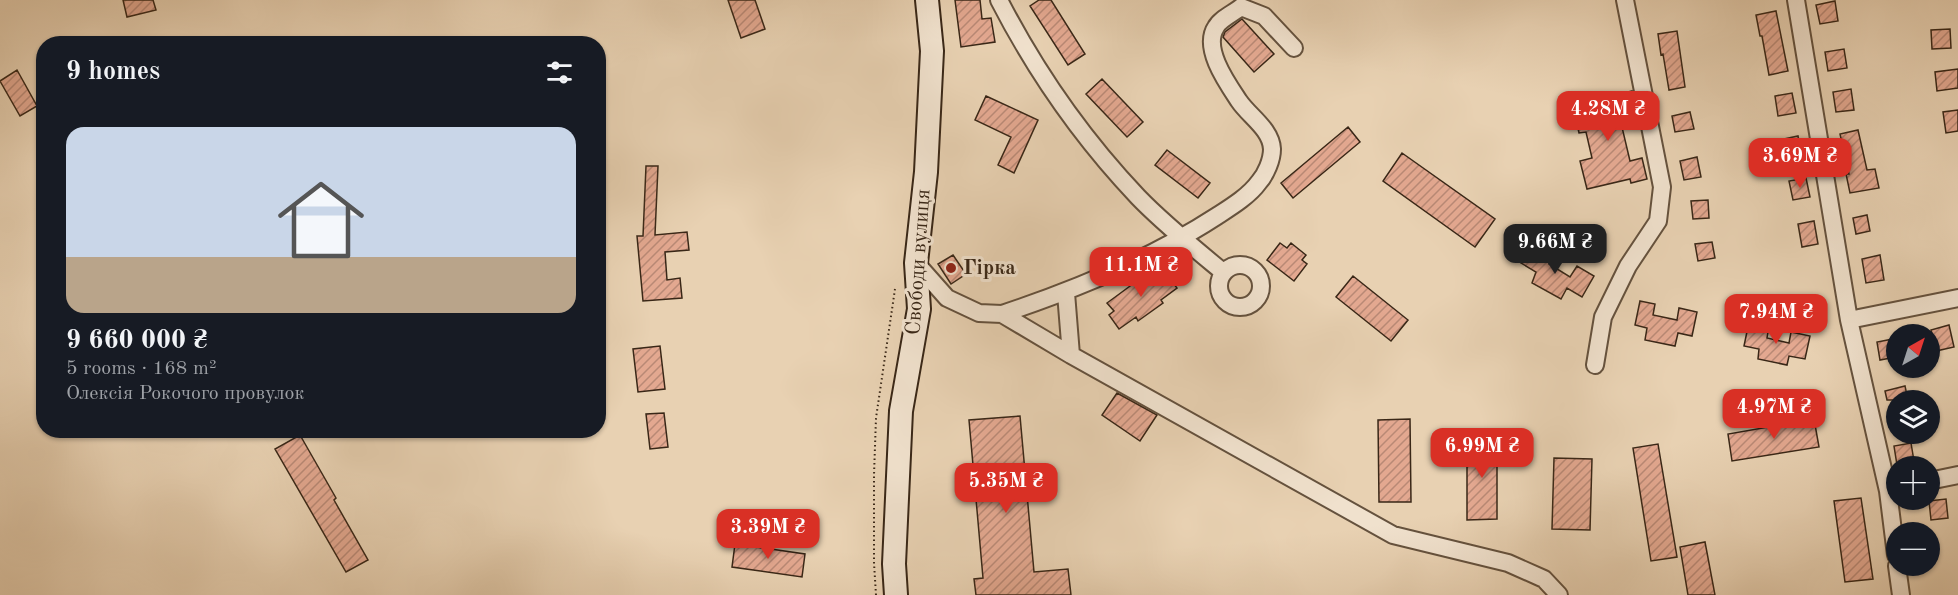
<!DOCTYPE html>
<meta charset="utf-8">
<style>
:root{--surface:#171b24;--page:#242831;--text:#f1f3f6;--muted:#9ea1a6;--accent:#d93025}
body{margin:0;font-family:"Old Standard TT",serif;background:var(--page);color:var(--text);height:100vh;display:flex;flex-direction:column;font-size:22px;white-space:nowrap}
*{box-sizing:border-box;margin:0}
p{font-size:20px;color:var(--muted)}
.icon{flex:none;width:33px;height:33px;fill:none;stroke:currentColor;stroke-width:2;stroke-linecap:round;stroke-linejoin:round}
.map{position:relative;flex:1;overflow:hidden}
.side{position:absolute;left:36px;top:36px;width:570px;height:402px;display:flex;flex-direction:column;background:var(--surface);border-radius:24px;box-shadow:0 2px 4px #0004}
.side>*{flex:none}
.needle{width:39px;rotate:39deg}
.controls{position:absolute;left:1886px;top:324px;display:grid;gap:12px}
.controls a{display:grid;place-items:center;width:54px;height:54px;border-radius:50%;background:var(--surface);box-shadow:0 2px 4px #0004;font-size:30px}
.price{position:absolute;translate:-50% -51px;padding:0 14px;border-radius:12px;background:var(--accent);color:#fff;font-size:20px;line-height:39px;filter:drop-shadow(0 2px 3px #0008)}
.price::after{content:'';position:absolute;left:50%;top:36px;width:18px;height:14px;margin-left:-9px;background:inherit;clip-path:polygon(0 0,100% 0,50% 100%)}
.price.current{background:#222;color:#fff}
ul{padding:0;list-style:none}
li{display:grid;align-content:center;gap:12px;height:318px;padding:0 30px}
li span{display:grid;place-items:center;height:186px;border-radius:18px;color:#555}
li>.icon{margin-inline-start:auto}
span .icon{width:108px;height:108px;fill:#fffc;stroke-width:1}
li b{font-size:26px}
h2{display:flex;justify-content:space-between;align-items:center;height:72px;padding:0 30px;font-size:26px}
.map>svg:first-child{display:block}
.building{fill:url(#building-hatch);stroke:#392717;stroke-width:1.5}
.lines{fill:none;stroke-linecap:round;stroke-linejoin:round}
.minor-casing{stroke:#65523e;stroke-width:20}
.secondary-casing{stroke:#392717;stroke-width:26}
.path{stroke:#392717;stroke-width:2;stroke-dasharray:1.5 3;stroke-linecap:butt}
.minor{stroke:#f0e1cd;stroke-width:16}
.secondary{stroke:#f0e1cd;stroke-width:22}
.poi-dot{fill:#8f2418;stroke:#f0e1cd;stroke-width:2}
.labels{text-anchor:middle;dominant-baseline:central;stroke-width:6;stroke-linejoin:round;paint-order:stroke}
.street-label{font-size:21px;fill:#392717;stroke:#f0e1cd}
.poi-label{font-size:21px;font-weight:bold;fill:#392717;stroke:#f0e1cd;text-anchor:start}
</style>
<div class="map">
<svg width="1958" height="595" viewBox="0 0 1958 595">
<defs>
<pattern id="building-hatch" width="6" height="6" patternUnits="userSpaceOnUse" patternTransform="scale(1.5)"><rect width="6" height="6" fill="#e3a890"/><path d="M-1 1l2-2M0 6l6-6M5 7l2-2" fill="none" stroke="#b98975"/></pattern>
</defs>
<rect width="100%" height="100%" fill="#e8d1b2"/>
<filter id="stains"><feTurbulence type="fractalNoise" baseFrequency=".00333" numOctaves="4"/><feColorMatrix values="0 0 0 0 .2 0 0 0 0 .09 0 0 0 0 .02 0 0 0 .5 -.17"/></filter>
<radialGradient id="worn" r=".72"><stop offset=".6" stop-color="#630" stop-opacity="0"/><stop offset="1" stop-color="#630" stop-opacity=".3"/></radialGradient>
<path class="building" d="M123 0H153L156 10 127 17Z
M728 0H755L765 29 741 38Z
M955 0H980L982 19 991 18 995 42 961 47Z
M1039 0H1051L1085 54 1068 65 1030 6Z
M1835 1 1838 21 1820 24 1816 5Z
M1776 11 1788 71 1769 75 1762 36H1760L1756 15Z
M1242 19 1274 54 1254 72 1223 37 1225 32Z
M1950 29 1951 48 1932 49 1931 30Z
M1677 31 1685 87 1669 90 1663 54 1661 55 1658 34Z
M1844 49 1847 68 1828 71 1825 52Z
M1958 69V88L1937 91 1935 72Z
M17 70 37 106 20 116 0 81Z
M1102 79 1143 122 1127 137 1086 94Z
M1851 89 1854 110 1836 112 1833 92Z
M1632 91 1636 111 1622 114 1624 123H1621L1630 161 1642 158 1647 179 1631 183 1630 179 1587 189 1580 161 1592 158 1586 132 1579 133 1573 107Z
M1792 93 1796 113 1778 116 1775 96Z
M986 96 1038 120 1014 173 998 165 1011 137 975 120Z
M1958 110V131L1946 133 1943 112Z
M1690 112 1694 129 1675 132 1672 116Z
M1348 127 1360 142 1293 198 1281 183Z
M1858 130 1867 170 1875 169 1879 188 1850 193 1846 174H1849L1840 134Z
M1798 136 1802 156 1783 160 1779 140Z
M1167 150 1210 183 1198 198 1155 165Z
M1402 153 1495 219 1475 247 1383 181Z
M1697 157 1701 177 1684 180 1680 161Z
M646 166H658L655 235 687 232 689 250 665 252 667 280 680 278 682 298 643 301 637 236H643Z
M1806 178 1810 197 1793 200 1789 181Z
M1708 200 1709 218 1693 219 1691 201Z
M1867 215 1870 231 1856 234 1853 218Z
M1814 221 1818 244 1802 247 1798 224Z
M1712 242 1715 258 1698 261 1695 244Z
M1280 243 1287 248 1291 243 1306 255 1302 260 1307 264 1294 281 1267 260Z
M1540 245 1555 253 1549 264 1570 277 1577 266 1594 276 1582 297 1567 288 1561 299 1532 283 1536 272 1521 263 1528 250 1535 254Z
M953 255 966 274 951 284 938 264Z
M1880 255 1884 280 1866 283 1862 259Z
M1156 267 1164 277 1167 275 1177 288 1161 300 1163 303 1138 321 1136 317 1119 329 1109 315 1114 311 1107 303Z
M1353 276 1408 320 1391 341 1336 297Z
M1640 301 1655 304 1653 315 1677 320 1679 308 1697 312 1692 336 1678 333 1675 346 1645 340 1647 328 1635 325Z
M1749 322 1769 326 1767 338 1789 343 1791 332 1810 336 1805 359 1789 356 1787 365 1758 359 1759 349 1744 346Z
M1949 325 1954 347 1936 351 1931 330Z
M1893 339 1896 357 1880 360 1877 342Z
M660 346 665 389 638 392 633 349Z
M1905 386 1908 400H1887L1885 391Z
M1117 393 1157 415 1140 441 1102 415Z
M664 413 668 447 650 449 646 414Z
M1020 416 1034 572 1068 569 1071 595H976L974 579 983 578 969 420Z
M1410 419 1411 502H1379L1378 420Z
M1814 419 1819 447 1732 461 1728 434Z
M300 435 336 498 334 500 368 560 346 572 275 449Z
M1467 439H1497V519L1467 520Z
M1911 443 1914 461 1897 465 1894 446Z
M1658 444 1677 557 1651 561 1633 448Z
M1554 458 1592 459 1590 530 1552 529Z
M1861 498 1873 579 1845 582 1834 501Z
M1946 499 1948 518 1931 520 1929 501Z
M1705 542 1715 595H1688L1680 547Z
M735 544 805 554 802 577 732 567Z"/>
<g class="lines">
<g class="minor-casing">
<path id="minor" d="M999 0C1036 72 1082 138 1138 197 1164 224 1194 248 1223 272
M1796 0 1849 320 1888 491 1896 555
M916 263 947 298 979 313 1002 314 1071 355 1393 535 1508 563 1544 579 1559 595
M1219 286a21 21 0 1 1 42 0a21 21 0 1 1-42 0Z
M1066 293 1071 355
M1002 314C1077 289 1151 259 1217 216 1231 207 1249 196 1259 182 1266 174 1272 160 1272 149 1271 129 1249 116 1239 101 1227 83 1202 48 1216 27 1220 19 1234 13 1241 7L1264 16 1294 48
M1849 320 1958 298
M1595 365 1603 317 1628 266 1658 221 1662 187 1625 0
M1929 481 1958 475
M1897 566 1901 595"/>
</g>
<g class="secondary-casing">
<path id="secondary" d="M896 595 894 564 901 411 919 309 916 263 926 172 932 51 927 0"/>
</g>
<path class="path" d="M876 595 874 563V475L876 418 895 289"/>
<use href="#minor" class="minor"/>
<use href="#secondary" class="secondary"/>
</g>
<circle class="poi-dot" cx="951" cy="268" r="6"/>
<g class="labels">
<g class="street-label">
<text transform="translate(919 262) rotate(-86)">Свободи вулиця</text>
</g>
<g class="poi-label">
<text x="963" y="268">Гірка</text>
</g>
</g>
<rect width="100%" height="100%" filter="url(#stains)"/>
<rect width="100%" height="100%" fill="url(#worn)"/>
</svg>
<div class="controls">
<a><svg class="needle" viewBox="-14 -14 28 28"><path d="M0-13l5 13h-10z" fill="#e53935"/><path d="M0 13l5-13h-10z" fill="#9ea1a6"/></svg></a>
<a><svg class="icon" aria-label="layers" viewBox="0 0 24 24"><path d="M12 4l9 5-9 5-9-5zM3 14l9 5 9-5"/></svg></a>
<a>+</a>
<a>−</a>
</div>
<b class="price" style="left:1608px;top:142px">4.28M ₴</b>
<b class="price" style="left:1800px;top:189px">3.69M ₴</b>
<b class="price current" style="left:1555px;top:275px">9.66M ₴</b>
<b class="price" style="left:1141px;top:298px">11.1M ₴</b>
<b class="price" style="left:1776px;top:345px">7.94M ₴</b>
<b class="price" style="left:1774px;top:440px">4.97M ₴</b>
<b class="price" style="left:1482px;top:479px">6.99M ₴</b>
<b class="price" style="left:1006px;top:514px">5.35M ₴</b>
<b class="price" style="left:768px;top:560px">3.39M ₴</b>
<section class="side">
<h2>9 homes<svg class="icon" aria-label="filters" viewBox="0 0 24 24"><path d="M4 7h16M4 17h16"/><circle cx="9" cy="7" r="2"/><circle cx="15" cy="17" r="2"/></svg></h2>
<ul>
<li><span style="background:linear-gradient(#c9d6e8 70%,#b9a48a 0)"><svg class="icon" aria-label="home" viewBox="0 0 24 24"><path d="M3 11l9-7 9 7M6 9v11h12V9"/></svg></span><div><b>9 660 000 ₴</b><p>5 rooms · 168 m²</p><p>Олексія Рокочого провулок</p></div></li>
</ul>
</section>
</div>
